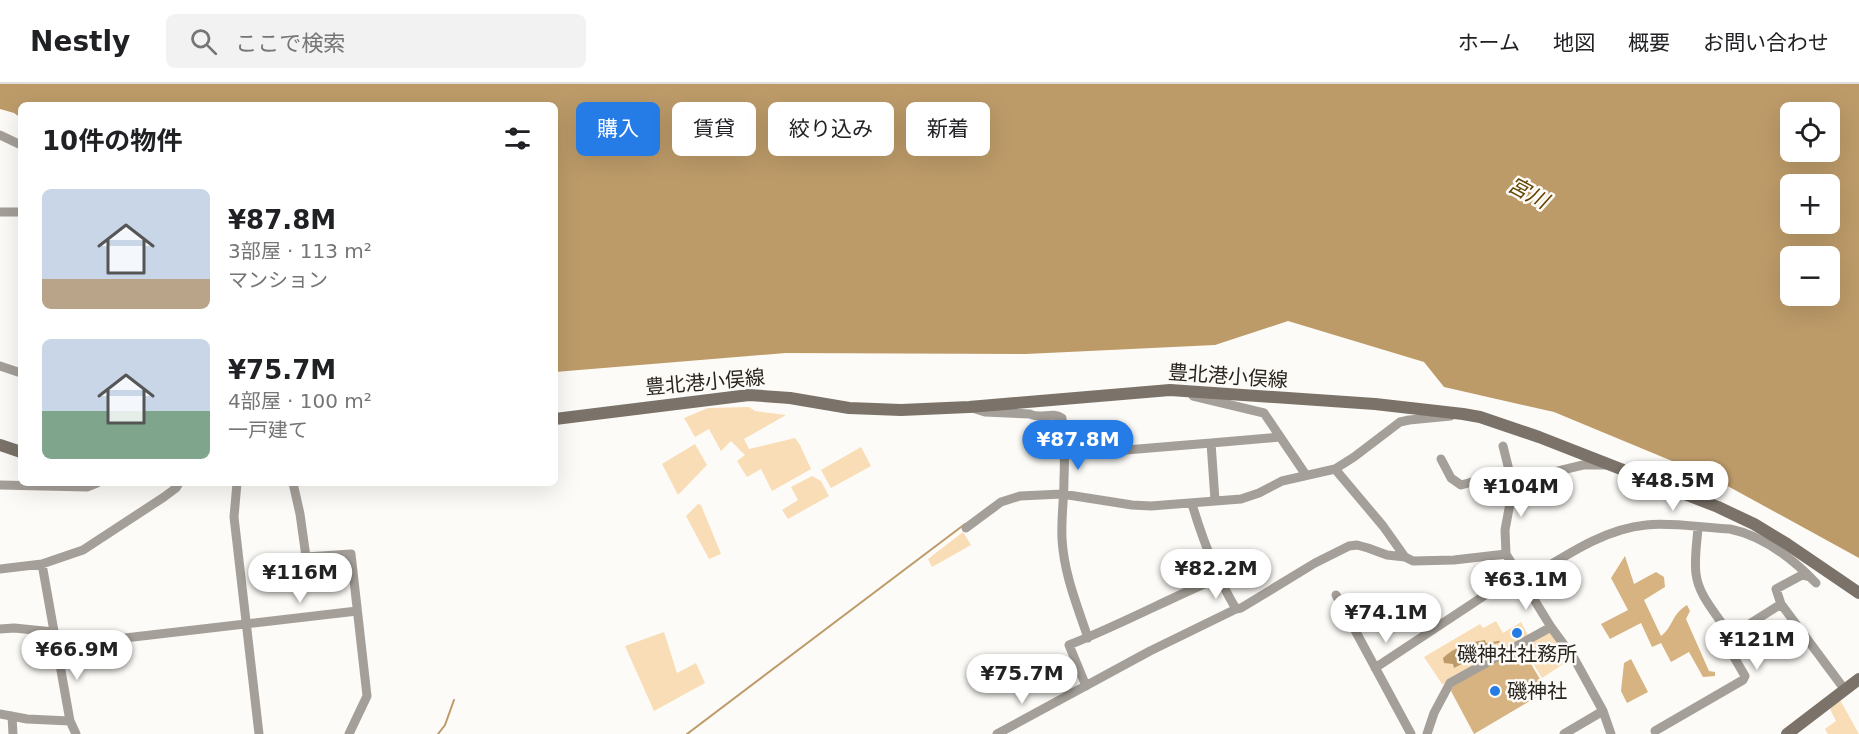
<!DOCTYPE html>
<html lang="ja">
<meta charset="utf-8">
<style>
:root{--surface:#fff;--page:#f2f2f2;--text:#202124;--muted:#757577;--line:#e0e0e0;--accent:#267ce6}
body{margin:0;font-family:"DejaVu Sans","Noto Sans JP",sans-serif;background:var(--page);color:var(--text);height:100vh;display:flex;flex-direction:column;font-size:22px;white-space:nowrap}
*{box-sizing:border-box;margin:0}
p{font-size:20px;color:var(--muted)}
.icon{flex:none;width:33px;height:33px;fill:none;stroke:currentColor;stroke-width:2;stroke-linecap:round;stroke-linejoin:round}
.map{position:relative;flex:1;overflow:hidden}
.sheet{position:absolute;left:18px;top:18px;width:540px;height:384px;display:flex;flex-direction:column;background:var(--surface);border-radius:9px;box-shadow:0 6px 24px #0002}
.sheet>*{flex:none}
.banner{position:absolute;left:576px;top:18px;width:570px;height:54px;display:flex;gap:12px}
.controls{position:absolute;left:1780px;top:18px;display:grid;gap:12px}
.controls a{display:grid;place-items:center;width:60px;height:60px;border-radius:9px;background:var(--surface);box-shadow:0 6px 24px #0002;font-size:30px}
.price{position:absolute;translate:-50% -51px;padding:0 14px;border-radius:21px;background:#fff;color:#222;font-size:20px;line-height:39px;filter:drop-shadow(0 2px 3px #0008)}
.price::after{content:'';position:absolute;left:50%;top:36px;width:18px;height:14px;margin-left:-9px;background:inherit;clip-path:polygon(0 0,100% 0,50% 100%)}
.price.on{background:var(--accent);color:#fff}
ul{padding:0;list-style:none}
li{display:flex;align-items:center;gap:18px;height:150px;padding:0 24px}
li span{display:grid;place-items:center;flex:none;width:168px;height:120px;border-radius:9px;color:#555}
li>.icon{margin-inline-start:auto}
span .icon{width:72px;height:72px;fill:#fffc;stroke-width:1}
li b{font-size:26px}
h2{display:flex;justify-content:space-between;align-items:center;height:72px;padding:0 24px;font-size:26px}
.chip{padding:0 21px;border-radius:9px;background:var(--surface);box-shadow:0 6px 24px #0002;font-size:21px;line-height:54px}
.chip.on{background:var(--accent);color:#fff}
header{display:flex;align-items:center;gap:36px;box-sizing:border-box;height:84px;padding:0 30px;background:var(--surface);border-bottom:2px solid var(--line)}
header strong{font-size:28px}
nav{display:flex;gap:33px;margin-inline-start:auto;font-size:21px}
.search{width:420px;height:54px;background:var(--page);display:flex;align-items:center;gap:15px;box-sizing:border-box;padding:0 21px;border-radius:9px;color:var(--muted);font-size:22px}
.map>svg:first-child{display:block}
.green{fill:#f9ddb6}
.forest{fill:#d6b381}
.water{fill:#bd9b69;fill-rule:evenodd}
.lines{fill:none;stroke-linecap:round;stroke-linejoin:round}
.stream{stroke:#bd9b69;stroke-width:2}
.street{stroke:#a49f98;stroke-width:9}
.secondary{stroke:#7b7369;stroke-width:12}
.poi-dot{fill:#267ce6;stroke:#fdfbf7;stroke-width:2}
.labels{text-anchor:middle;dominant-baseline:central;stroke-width:5;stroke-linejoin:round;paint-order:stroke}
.street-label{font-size:20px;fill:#29241e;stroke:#fdfbf7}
.poi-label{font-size:20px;fill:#29241e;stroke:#fdfbf7}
.water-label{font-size:21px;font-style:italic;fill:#644300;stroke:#fdfbf7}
</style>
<header>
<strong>Nestly</strong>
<div class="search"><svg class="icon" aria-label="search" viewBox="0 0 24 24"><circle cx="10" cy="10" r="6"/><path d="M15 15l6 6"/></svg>ここで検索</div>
<nav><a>ホーム</a><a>地図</a><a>概要</a><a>お問い合わせ</a></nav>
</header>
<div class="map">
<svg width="1859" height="650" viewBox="0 0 1859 650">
<rect width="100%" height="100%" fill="#fdfbf7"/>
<path class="green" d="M749 323 755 327 786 331 744 355 749 365 795 354 800 361 811 385 772 407 761 385 747 393 737 377 745 371 731 357 721 367 709 345 695 353 684 334 708 324Z
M695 360 707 381 678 411 662 380Z
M861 363 871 382 831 404 821 386Z
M812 392 821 397 829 412 788 435 782 426 798 416 791 403Z
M698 420 701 421 721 470 709 475 686 432Z
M963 448 971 461 932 483 928 475Z
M1496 537 1503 549 1521 538 1529 553 1445 600H1442L1424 573 1480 540 1483 544Z
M664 548 677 589 696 579 705 599 654 627 625 562Z
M1548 548H1552L1571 575 1542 594 1522 562Z
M1840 616 1859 650H1828L1825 645 1836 637 1830 625Z"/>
<path class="forest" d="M1625 472 1634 500 1656 488 1664 493 1665 503 1644 516 1661 552C1674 542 1670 532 1687 521L1690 527 1686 535 1709 587 1715 588V592L1703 593 1689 568 1671 578 1661 559 1652 563 1641 539 1610 555 1601 540 1628 526 1611 494Z
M1521 563 1547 607 1474 650 1451 607 1453 602Z
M1631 575 1648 608 1627 619 1621 607 1624 579Z"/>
<path class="water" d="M0 0H1859V474L1713 394 1554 328 1444 303 1424 278 1288 237 1215 261 1026 270 786 269 555 288V21H21V34L14 29 0 25ZM1791 28H1830V68H1791ZM1791 100H1830V140H1791ZM1791 172H1830V212H1791Z
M1485 556 1487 563 1482 564 1468 577 1454 584 1453 580 1444 579 1443 574C1454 563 1471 558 1485 556Z"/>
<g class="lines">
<path class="stream" d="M1486 560 1499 558
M438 650 445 641 454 616
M687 650 965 440"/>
<path class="street" d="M0 51 21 61
M0 128H21
M0 282 21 289
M1193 312 1264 329 1306 391
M972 324 985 328 1030 330C1040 336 1053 327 1062 334 1064 354 1065 374 1064 395 1064 415 1061 435 1062 455 1064 490 1077 521 1088 554
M1211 359 1280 353
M1503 362 1512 398 1511 414 1505 446 1506 470 1551 543 1575 576 1603 627 1611 650
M1065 371 1211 359 1215 416
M1441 375 1451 394 1461 401 1508 388
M1335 385 1383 442 1405 473
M1512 398 1583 381H1606
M237 399 234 433 259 650
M293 399 300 430 306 473 351 470 367 612 349 650
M0 401 87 403 97 399
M1192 420C1203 457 1216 491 1236 525
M1698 443C1697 459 1694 475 1696 490 1699 514 1719 532 1730 552
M966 444 1001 418 1020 412 1062 410 1132 421 1151 422 1241 415 1259 409 1282 397 1335 385 1354 373 1400 338 1409 336 1451 332
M42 480 70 637 76 650
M0 485 42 480 83 466 164 413 176 404 179 399
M1524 497C1561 475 1602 445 1646 441 1671 438 1704 444 1730 445 1764 452 1793 475 1816 499
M1336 511 1411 650
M1781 520 1845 606
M0 545 14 544 54 548
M56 562 357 527
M1375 584 1517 490
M1086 602 1069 561C1120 541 1168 515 1218 494
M0 630 27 635 70 637
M12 632 13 650
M1655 647 1743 596 1745 592 1724 556 1781 520 1776 505 1802 491 1810 493
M997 650 1150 567 1236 525 1241 524 1315 479 1349 462 1357 461 1368 464 1387 471 1405 473 1413 477 1454 476 1506 470
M1427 650 1434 629 1450 599 1551 543
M1564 650 1603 627"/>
<path class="secondary" d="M555 335 749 311 790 314 849 324 901 326 969 323 1170 306 1375 320 1463 330 1480 333 1539 353 1718 423 1754 440 1787 460 1859 509
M0 361 21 368
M1787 650 1859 595"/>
</g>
<g class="poi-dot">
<circle cx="1517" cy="549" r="6"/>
<circle cx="1495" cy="607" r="6"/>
</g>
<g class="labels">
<g class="street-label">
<text transform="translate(1228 292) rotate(4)">豊北港小俣線</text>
<text transform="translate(705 298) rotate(-5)">豊北港小俣線</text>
</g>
<g class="poi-label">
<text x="1517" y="570">磯神社社務所</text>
<text x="1507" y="607" text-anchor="start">磯神社</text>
</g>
<g class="water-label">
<text transform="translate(1528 109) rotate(28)">宮川</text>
</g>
</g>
</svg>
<div class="controls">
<a><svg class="icon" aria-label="locate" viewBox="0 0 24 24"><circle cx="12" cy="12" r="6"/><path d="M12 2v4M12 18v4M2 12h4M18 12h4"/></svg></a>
<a>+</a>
<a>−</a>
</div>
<b class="price on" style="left:1078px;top:387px">¥87.8M</b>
<b class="price" style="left:1673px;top:428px">¥48.5M</b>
<b class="price" style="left:1521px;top:434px">¥104M</b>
<b class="price" style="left:1216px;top:516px">¥82.2M</b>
<b class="price" style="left:300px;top:520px">¥116M</b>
<b class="price" style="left:1526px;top:527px">¥63.1M</b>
<b class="price" style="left:1386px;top:560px">¥74.1M</b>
<b class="price" style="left:1757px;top:587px">¥121M</b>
<b class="price" style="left:77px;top:597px">¥66.9M</b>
<b class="price" style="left:1022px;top:621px">¥75.7M</b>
<div class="banner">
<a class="chip on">購入</a>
<a class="chip">賃貸</a>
<a class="chip">絞り込み</a>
<a class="chip">新着</a>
</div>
<section class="sheet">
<h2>10件の物件<svg class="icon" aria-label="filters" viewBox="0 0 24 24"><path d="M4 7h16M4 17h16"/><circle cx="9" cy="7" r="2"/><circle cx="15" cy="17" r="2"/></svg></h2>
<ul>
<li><span style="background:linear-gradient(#c9d6e8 75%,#b9a48a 0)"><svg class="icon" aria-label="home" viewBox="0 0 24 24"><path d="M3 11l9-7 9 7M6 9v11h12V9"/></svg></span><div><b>¥87.8M</b><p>3部屋 · 113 m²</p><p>マンション</p></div></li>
<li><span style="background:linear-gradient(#c9d6e8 60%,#7fa58c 0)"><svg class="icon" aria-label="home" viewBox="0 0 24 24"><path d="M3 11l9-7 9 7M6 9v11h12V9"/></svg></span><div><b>¥75.7M</b><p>4部屋 · 100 m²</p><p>一戸建て</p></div></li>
</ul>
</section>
</div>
